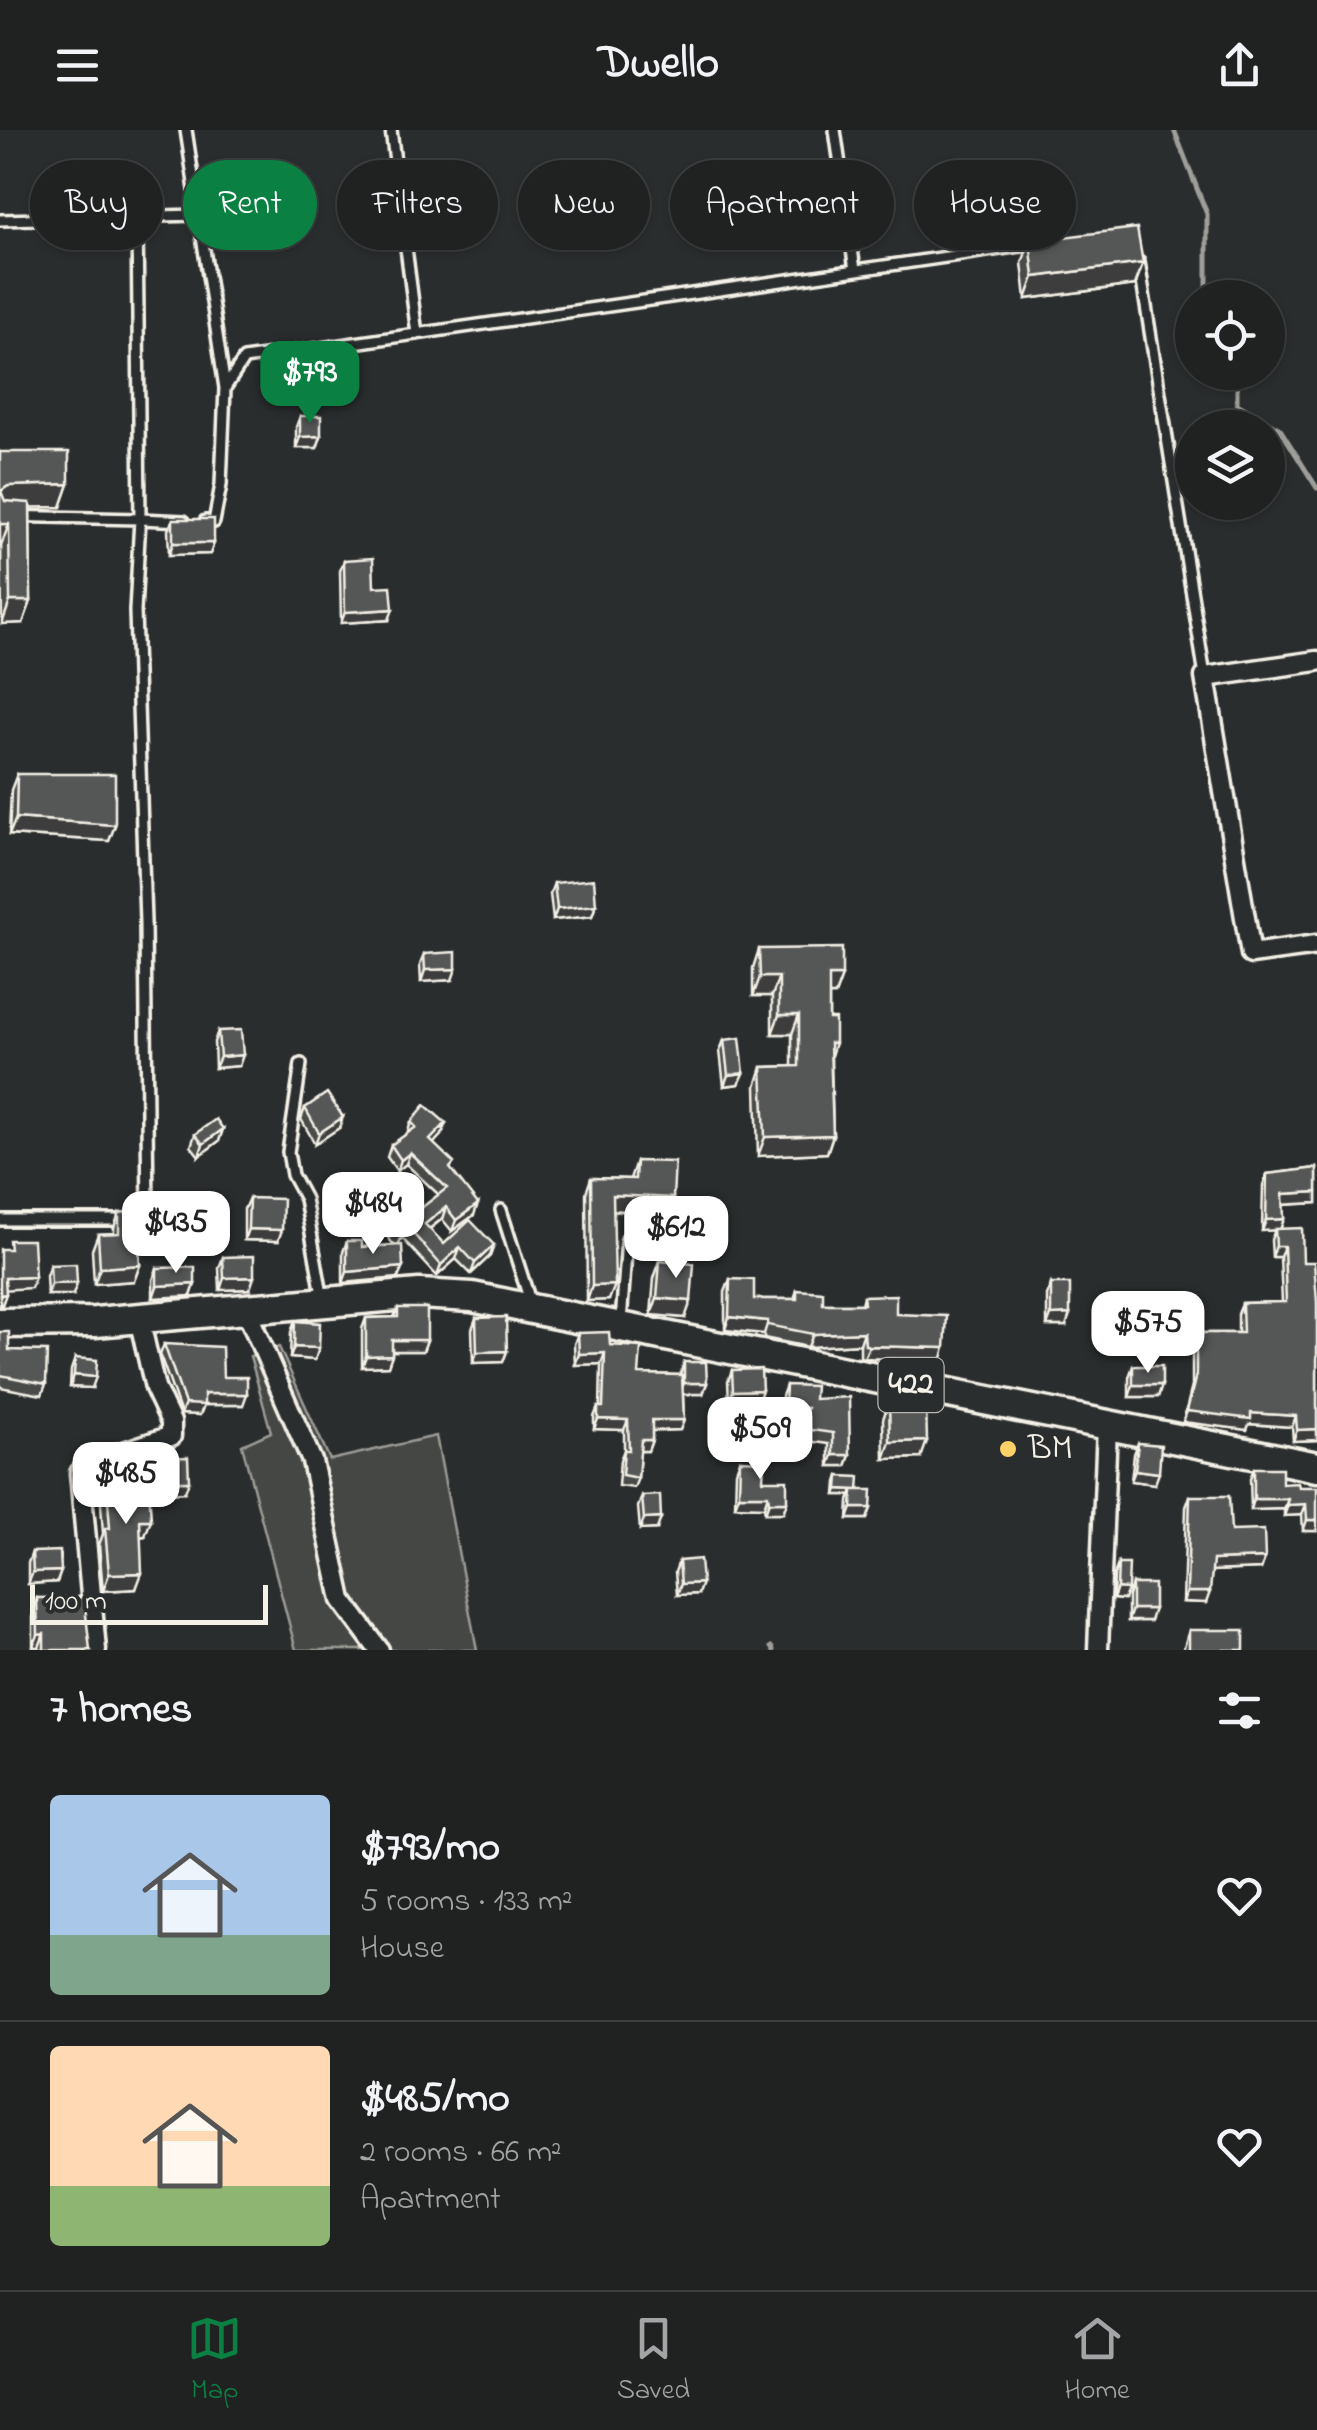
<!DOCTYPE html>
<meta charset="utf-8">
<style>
:root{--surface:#202222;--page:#2d2f2f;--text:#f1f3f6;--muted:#a2a4a5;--line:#3d3f40;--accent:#0b8043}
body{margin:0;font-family:"Indie Flower",sans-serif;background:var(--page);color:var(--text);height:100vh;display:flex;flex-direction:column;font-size:38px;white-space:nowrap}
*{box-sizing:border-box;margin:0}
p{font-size:32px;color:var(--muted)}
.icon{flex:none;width:55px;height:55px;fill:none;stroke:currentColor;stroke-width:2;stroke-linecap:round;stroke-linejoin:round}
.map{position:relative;height:1520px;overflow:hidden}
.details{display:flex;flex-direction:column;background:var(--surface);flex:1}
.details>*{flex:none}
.guide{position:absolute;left:30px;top:30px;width:1258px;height:90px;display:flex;gap:20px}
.fabs{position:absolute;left:1175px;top:150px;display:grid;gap:20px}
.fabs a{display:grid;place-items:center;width:110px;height:110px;border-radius:50%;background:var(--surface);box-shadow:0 2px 8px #0004,0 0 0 2px var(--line);font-size:50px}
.scale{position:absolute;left:30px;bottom:25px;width:238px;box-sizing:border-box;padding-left:10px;border:5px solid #f4f1e8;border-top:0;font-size:28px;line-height:35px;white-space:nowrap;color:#f4f1e8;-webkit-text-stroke:8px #2a2d2e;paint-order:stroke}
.price{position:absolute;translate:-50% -85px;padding:0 22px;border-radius:20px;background:#fff;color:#222;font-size:32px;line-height:65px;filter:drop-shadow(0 2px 5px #0008)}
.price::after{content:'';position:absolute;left:50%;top:60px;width:30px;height:22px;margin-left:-15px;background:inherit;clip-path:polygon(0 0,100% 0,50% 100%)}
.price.selected{background:var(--accent);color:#fff}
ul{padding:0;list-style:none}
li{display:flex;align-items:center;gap:30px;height:250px;padding:0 50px}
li+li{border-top:2px solid var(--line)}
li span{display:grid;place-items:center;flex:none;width:280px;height:200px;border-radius:10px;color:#555}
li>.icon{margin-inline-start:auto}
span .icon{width:120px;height:120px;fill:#fffc;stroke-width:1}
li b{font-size:42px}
h2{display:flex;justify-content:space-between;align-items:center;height:120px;padding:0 50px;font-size:42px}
.tag{padding:0 35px;border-radius:45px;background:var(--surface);box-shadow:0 2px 8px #0004,0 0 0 2px var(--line);font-size:35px;line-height:90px}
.tag.selected{background:var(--accent);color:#fff}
header{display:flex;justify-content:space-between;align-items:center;height:130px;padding:0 50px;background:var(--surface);font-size:45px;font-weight:700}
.dock{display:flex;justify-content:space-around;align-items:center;height:140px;border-top:2px solid var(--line);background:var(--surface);font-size:28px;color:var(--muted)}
.dock a{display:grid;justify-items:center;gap:5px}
.dock .selected{color:var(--accent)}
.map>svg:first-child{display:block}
.green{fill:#444645;stroke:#9c9c96;stroke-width:2.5}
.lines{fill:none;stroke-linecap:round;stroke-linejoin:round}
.stream{stroke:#9f9f9a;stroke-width:5}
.lane-casing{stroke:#f4f1e8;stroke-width:16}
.street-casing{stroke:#f4f1e8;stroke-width:25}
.primary-casing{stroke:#f4f1e8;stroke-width:35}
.lane{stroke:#2a2d2e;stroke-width:9}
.street{stroke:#2a2d2e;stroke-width:18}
.primary{stroke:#2a2d2e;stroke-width:28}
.wall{fill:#494b4a;stroke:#f4f1e8;stroke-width:2.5}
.shaded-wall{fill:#3c3d3c;stroke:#f4f1e8;stroke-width:2.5}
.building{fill:#555756;stroke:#f4f1e8;stroke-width:2.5}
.poi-dot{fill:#ffd166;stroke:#2a2d2e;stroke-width:4}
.labels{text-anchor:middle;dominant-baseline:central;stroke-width:10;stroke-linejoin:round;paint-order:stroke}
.shield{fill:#2a2d2e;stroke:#b7b6b0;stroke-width:2.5}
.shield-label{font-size:32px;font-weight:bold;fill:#f4f1e8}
.poi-label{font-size:35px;fill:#f4f1e8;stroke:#2a2d2e;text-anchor:start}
</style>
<header><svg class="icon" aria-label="menu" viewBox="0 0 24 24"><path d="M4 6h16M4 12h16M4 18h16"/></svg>Dwello<svg class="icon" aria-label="share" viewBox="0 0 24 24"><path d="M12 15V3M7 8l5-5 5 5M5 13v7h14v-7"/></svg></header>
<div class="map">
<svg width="1317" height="1520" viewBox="0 0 1317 1520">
<rect width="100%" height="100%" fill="#2a2d2e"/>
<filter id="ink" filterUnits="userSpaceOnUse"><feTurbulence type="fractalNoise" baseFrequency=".01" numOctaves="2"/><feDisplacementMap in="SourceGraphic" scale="20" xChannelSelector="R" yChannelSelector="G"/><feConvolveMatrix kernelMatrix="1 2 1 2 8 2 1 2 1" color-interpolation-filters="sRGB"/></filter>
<g filter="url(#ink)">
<path class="green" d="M279 1217 330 1330 436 1306 477 1520H296L242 1315 271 1302 250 1226Z"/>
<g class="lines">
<path class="stream" d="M1174 0 1207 84V157L1214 168
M1237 242V274L1280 299 1317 358
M771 1517 773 1520"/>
<g class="lane-casing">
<path id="lane" d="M186 0 225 258
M391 0 417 204
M835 0 855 140
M0 90 199 85
M1139 132 1205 546
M0 386 140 389 137 87
M205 391 214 392 221 355 225 258 244 229 1036 114
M301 934 288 1022 292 1045 305 1069 323 1170
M501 1080 531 1174
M0 1090H121L148 1083 145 792 135 481 140 389 184 391
M621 1193 627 1109"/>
</g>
<g class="street-casing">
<path id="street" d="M1317 531 1205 547 1251 824 1317 815
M246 1180 312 1331 342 1470 379 1520
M96 1520 80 1343 85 1335 171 1306V1292L155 1258 139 1188
M1098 1520 1107 1296"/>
</g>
<g class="primary-casing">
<path id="primary" d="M0 1193 95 1192 419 1164 472 1167 1317 1337"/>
</g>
<use href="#lane" class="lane"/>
<use href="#street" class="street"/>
<use href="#primary" class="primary"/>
</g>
<path class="wall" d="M1030 111 1143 133 1135 155 1026 169 1022 133Z
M300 286 321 306 317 318H296V297Z
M0 322 69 354 61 377H30L31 471 23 493 2 494Z
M173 389 214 413 210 424 169 425 168 400Z
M344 430 374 457 389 490 341 493 340 441Z
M17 644 115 695 109 711 9 705 11 660Z
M554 753 596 775 592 786 553 790 550 764Z
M759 819 842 846 835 865H829V889L835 913 831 926 833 1005 827 1023 758 1026 756 956 762 937 792 936V904H772V866H753V838Z
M424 824 452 850 421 852 420 835Z
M218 901 239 936 215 938 214 912Z
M724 910 744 943 739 954 724 956 720 921Z
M305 978 339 998 315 1014 301 989Z
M411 992 446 993 442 1004 433 1013 452 1041 474 1085 452 1101 442 1089 430 1099 444 1114 494 1115 490 1126 471 1144 456 1129 437 1146 401 1107 399 1115 398 1148 343 1153V1122L347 1111 362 1117 394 1115 365 1080 369 1069 420 1079 439 1065 406 1034 397 1041 387 1027 391 1015 407 1004Z
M223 999 219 1011 199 1026 191 1016 195 1004Z
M636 1031 673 1068 667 1083 613 1081 609 1170 587 1171 586 1063 591 1048 630 1049Z
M1317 1038V1073L1283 1075 1284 1089 1280 1099 1303 1132 1317 1172V1310L1293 1311 1292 1297 1249 1294 1247 1300 1183 1292 1192 1256V1214L1196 1203H1238V1184L1242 1173 1282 1172 1280 1127H1272L1271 1110 1275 1100 1262 1101 1263 1055 1267 1044Z
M249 1068 278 1111 244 1110V1079Z
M119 1083 138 1106 140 1135 134 1151 94 1154 92 1120 98 1104 114 1103V1098Z
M223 1127 250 1159 220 1160 219 1138Z
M660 1131 685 1188 651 1185 654 1148Z
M50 1135 73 1165H47L46 1146Z
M157 1138 195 1154 191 1166 153 1168V1150Z
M730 1149 754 1169H794L797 1160 823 1174H861L863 1166 896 1184 941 1231 864 1228 860 1227V1214L808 1217 764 1208V1204L725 1200V1162Z
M1051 1154 1066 1196H1047V1166Z
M398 1178 427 1210 423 1221H392L388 1236 362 1237V1199L366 1188 394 1187Z
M1174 1184 1194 1204 1189 1215 1171 1216 1170 1195Z
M476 1188 507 1221 503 1232 473 1233 472 1199Z
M295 1191 319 1218 315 1230 290 1228 291 1202Z
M0 1202 9 1220 46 1254 42 1265 0 1257Z
M578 1203 610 1215 639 1244 680 1245 684 1232 707 1253 703 1264H683L684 1290 680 1300 652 1301V1310L648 1321H640L638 1348 634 1358 618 1356 620 1330 624 1320V1300L594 1299V1287L598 1277H600L601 1234 575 1235 574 1214Z
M164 1214 223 1247 243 1275H204L200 1285 181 1284 160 1225Z
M75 1228 92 1258 70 1257 71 1240Z
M1133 1236 1162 1255 1158 1267H1129V1247Z
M732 1240 758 1271 729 1272 728 1251Z
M786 1255 814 1269 850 1325 846 1336H829V1314L800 1310 803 1289 781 1288 782 1266Z
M889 1272 921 1328 884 1329 883 1289Z
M1138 1313 1155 1354 1131 1351 1134 1324Z
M157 1328 185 1362 153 1363V1339Z
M740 1330 787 1372 783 1383H765L764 1377 735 1376 736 1341Z
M1254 1338 1282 1354 1299 1357 1317 1401H1303L1302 1385 1284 1386V1379L1251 1380 1250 1349Z
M839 1346 859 1360 871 1378 867 1389H848L849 1371 851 1365H836L837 1352Z
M107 1357 145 1406 140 1407 136 1459 103 1461 99 1415 103 1404 101 1374Z
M642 1366 657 1399 640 1400 638 1377Z
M1190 1366 1231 1401 1265 1428 1261 1439 1212 1441 1206 1473 1183 1472 1186 1377Z
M32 1422 61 1441 57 1452 28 1454V1433Z
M679 1431 698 1464 677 1465 675 1442Z
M1118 1434 1124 1470 1113 1469 1114 1445Z
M1132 1454 1150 1491H1128V1466Z
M37 1468 90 1520H39V1517H33V1480Z
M1189 1500 1244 1520H1183Z"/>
<path class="shaded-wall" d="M1143 133 1135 155 1026 169 1034 147Z
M321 306 317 318H296L300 307Z
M69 354 61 377 0 378 1 361 8 356Z
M0 394H9L1 416H0Z
M173 413H214L210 424 169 425Z
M10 471H31L23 493 2 494Z
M393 479 389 490 341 493 345 482Z
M16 688 115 695 109 711 9 705Z
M596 775 592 786 553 790 557 779Z
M456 839 452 850 421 852 425 840Z
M829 846H842L835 865H822Z
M760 847H779L772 866H753Z
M779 885H799L792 904H772Z
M243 925 239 936 215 938 220 927Z
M744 943 739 954 724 956 728 945Z
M343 987 339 998 315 1014 319 1003Z
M446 993 442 1004 426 1022 430 1010Z
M223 999 219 1011 199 1026 203 1014Z
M833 1005 827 1023 758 1026 765 1007Z
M410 1023 406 1034 397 1041 401 1030Z
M1317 1062V1073L1278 1075 1283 1064Z
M613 1065 673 1068 667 1083 607 1080Z
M478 1074 474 1085 452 1101 456 1090Z
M446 1077 442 1089 421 1105 425 1094Z
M1284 1089 1280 1100 1262 1101 1266 1090Z
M248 1099 282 1100 278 1111 244 1110Z
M494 1115 490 1126 471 1144 475 1133Z
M1276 1116H1284L1280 1127H1272Z
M460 1117 456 1129 437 1146 441 1135Z
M140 1135 134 1151 94 1154 100 1138Z
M403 1137 398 1148 343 1153 347 1142Z
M35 1147 31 1158 1 1160 5 1148Z
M254 1147 250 1159 220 1160 224 1148Z
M77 1153 73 1165H47L51 1154Z
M195 1154 191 1166 153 1168 157 1156Z
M615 1155 609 1170 587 1171 592 1156Z
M6 1164 2 1175 0 1176V1165Z
M657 1168 691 1171 685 1188 651 1185Z
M1070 1184 1066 1196H1047L1051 1185Z
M729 1187 768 1191 764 1204 725 1200Z
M864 1202 860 1214 808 1217 813 1204Z
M1194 1204 1189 1215 1171 1216 1175 1205Z
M392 1210H427L423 1221H388Z
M869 1216 945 1218 941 1231 864 1228Z
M294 1217 319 1218 315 1230 290 1228Z
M507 1221 503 1232 473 1233 477 1222Z
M605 1223 601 1234 575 1235 579 1224Z
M392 1225 388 1236 362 1237 366 1226Z
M74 1245 96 1247 92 1258 70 1257Z
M684 1253H707L703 1264H680Z
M1133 1255H1162L1158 1267H1129Z
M762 1260 758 1271 729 1272 733 1261Z
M204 1264H247L243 1275H204L200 1285 181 1284 185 1274Z
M785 1277 807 1278 803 1289 781 1288Z
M1187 1281 1251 1283 1296 1286 1292 1297 1249 1294 1247 1300 1183 1292Z
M598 1289 628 1290 624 1300 594 1299Z
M652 1290H684L680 1300 648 1301Z
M1317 1299V1310L1293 1311 1297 1300Z
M641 1310H652L648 1321H637Z
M927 1311 921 1328 884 1329 890 1312Z
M833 1325H850L846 1336H829Z
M1135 1340 1159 1343 1155 1354 1131 1351Z
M157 1351H189L185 1362 153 1363Z
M838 1359 853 1360 851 1365H836Z
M739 1365H768L764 1377 735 1376Z
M1254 1369H1288L1284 1379 1251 1380Z
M769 1372H787L783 1383H765Z
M1306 1374 1302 1385 1284 1386 1288 1375Z
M852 1378H871L867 1389H848Z
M661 1388 657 1399 640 1400 644 1389Z
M140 1390H151L145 1406 134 1407Z
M1307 1390H1317V1401H1303Z
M1265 1428 1261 1439 1209 1441 1213 1430Z
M61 1441 57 1452 28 1454 33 1442Z
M142 1443 136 1459 103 1461 109 1444Z
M702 1453 698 1464 677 1465 681 1454Z
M1117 1458 1128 1459 1124 1470 1113 1469Z
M1187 1462H1210L1206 1473 1183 1472Z
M1132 1479H1154L1150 1491H1128Z
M44 1504 39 1517H33L38 1505Z"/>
<path class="building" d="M1137 98 1143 133 1034 147 1030 111Z
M300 286H321V306L300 307Z
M0 322H69V354L8 356 1 361 5 371 30 373 31 471H10L9 394H0Z
M173 389H214V413H173Z
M373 428 374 457 391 456 393 479 345 482 344 430Z
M17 644H115V695L16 688Z
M594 749 596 775 557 779 554 753Z
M842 818V846H829V889H835V913H830L833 1005 765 1007 762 937 799 936V885H779V847H760L759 819Z
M456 822V839L425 840 424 824Z
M241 900 243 925 220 927 218 901Z
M740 908 744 943 728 945 724 910Z
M327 963 343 987 319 1003 305 978Z
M425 975 446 993 430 1010 454 1033 450 1038 478 1074 456 1090 446 1077 425 1094 444 1114 470 1090 494 1115 475 1133 460 1117 441 1135 401 1090V1108L369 1069 396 1050 420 1079 447 1058 410 1023 401 1030 391 1015 416 997 411 992Z
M216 989 223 999 203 1014 195 1004Z
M636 1031 675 1032 673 1068 613 1065 615 1155 592 1156 591 1048 635 1049Z
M1317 1038V1062L1283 1064 1284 1089 1266 1090 1267 1044Z
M249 1068 283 1069 282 1100 248 1099Z
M142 1080V1095H137L140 1135 100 1138 98 1104 119 1103V1083Z
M1302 1098 1303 1132H1314L1317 1172V1299L1297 1300 1296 1286 1251 1283V1289L1187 1281 1196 1245V1203H1243L1242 1173 1286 1172 1284 1116H1276L1275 1099Z
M9 1110H33L35 1147 5 1148 6 1164 0 1165V1119H10Z
M347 1111H362V1117L402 1115 403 1137 347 1142Z
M254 1126V1147L224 1148 223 1127Z
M660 1131 694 1134 691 1171 657 1168Z
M76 1134 77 1153 51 1154 50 1135Z
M195 1137V1154L157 1156V1138Z
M730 1149 754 1150V1169H797V1160L823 1162V1174H864L863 1166 896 1165V1184L947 1186 945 1218 869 1216 865 1215 864 1202 813 1204 768 1195V1191L729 1187Z
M1051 1154H1070V1184L1051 1185Z
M398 1178H427V1210H392V1225L366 1226V1188L398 1187Z
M1193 1183 1194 1204 1175 1205 1174 1184Z
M506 1187 507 1221 477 1222 476 1188Z
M295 1191 320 1193 319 1218 294 1217Z
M0 1202H9V1220L47 1221 46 1254 0 1245Z
M609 1202 610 1215 641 1217 639 1244 682 1245 684 1290H652V1310H641L638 1348 622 1345 624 1320H629L628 1290 598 1289V1277H603L605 1223 579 1224 578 1203Z
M164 1214 222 1217 223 1247H247V1264H204V1275L185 1274Z
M75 1228 97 1230 96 1247 74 1245Z
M684 1232H706L707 1253H684Z
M1133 1236H1162V1255H1133Z
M761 1239 762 1260 733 1261 732 1240Z
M786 1255 815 1256 814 1269 849 1267 850 1325H833V1303L804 1299 807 1278 785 1277Z
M889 1272H926L927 1311 890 1312Z
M1138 1313 1161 1315 1159 1343 1135 1340Z
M188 1327 189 1351H157V1328Z
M740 1330 764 1331 763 1350H787V1372H769L768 1365H739Z
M1254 1338H1282V1354L1298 1353 1299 1357H1317V1390H1307L1306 1374 1288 1375V1369H1254Z
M839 1346 860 1347 859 1360 838 1359Z
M149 1355 151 1390H140L142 1443 109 1444 105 1398H110L107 1357Z
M853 1360H872L871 1378H852Z
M660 1365 661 1388 644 1389 642 1366Z
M1190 1366H1229L1231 1401 1264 1400 1265 1428 1213 1430 1210 1462H1187Z
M60 1421 61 1441 33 1442 32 1422Z
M700 1429 702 1453 681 1454 679 1431Z
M1118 1434H1129L1128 1459 1117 1458Z
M1132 1454H1154V1479H1132Z
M84 1467 90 1520H44V1504L38 1505 37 1468Z
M1189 1500H1244V1520H1189Z"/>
</g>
<circle class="poi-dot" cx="1008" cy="1319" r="10"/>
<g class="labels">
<rect class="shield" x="878.5" y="1228" width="65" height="54" rx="8"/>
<g class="shield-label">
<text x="911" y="1255">422</text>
</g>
<g class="poi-label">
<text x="1028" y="1319">BM</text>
</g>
</g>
</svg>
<div class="fabs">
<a><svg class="icon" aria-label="locate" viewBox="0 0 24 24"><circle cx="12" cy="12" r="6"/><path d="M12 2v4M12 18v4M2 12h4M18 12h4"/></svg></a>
<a><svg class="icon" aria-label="layers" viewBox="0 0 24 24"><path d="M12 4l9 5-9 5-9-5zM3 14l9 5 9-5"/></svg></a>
</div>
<div class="scale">100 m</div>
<b class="price selected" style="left:310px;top:296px">$793</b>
<b class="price" style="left:373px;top:1127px">$484</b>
<b class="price" style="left:176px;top:1146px">$435</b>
<b class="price" style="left:676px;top:1151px">$612</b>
<b class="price" style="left:1148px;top:1246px">$575</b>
<b class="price" style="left:760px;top:1352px">$509</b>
<b class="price" style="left:126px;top:1397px">$485</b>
<div class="guide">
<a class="tag">Buy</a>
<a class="tag selected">Rent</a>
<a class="tag">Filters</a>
<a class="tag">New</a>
<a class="tag">Apartment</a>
<a class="tag">House</a>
</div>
</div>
<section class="details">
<h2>7 homes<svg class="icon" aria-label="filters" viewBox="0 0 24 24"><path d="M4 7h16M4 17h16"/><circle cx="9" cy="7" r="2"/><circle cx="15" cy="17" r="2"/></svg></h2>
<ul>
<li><span style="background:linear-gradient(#a9c7e8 70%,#7fa58c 0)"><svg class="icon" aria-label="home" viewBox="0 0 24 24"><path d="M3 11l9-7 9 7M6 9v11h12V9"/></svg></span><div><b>$793/mo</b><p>5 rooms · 133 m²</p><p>House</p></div><svg class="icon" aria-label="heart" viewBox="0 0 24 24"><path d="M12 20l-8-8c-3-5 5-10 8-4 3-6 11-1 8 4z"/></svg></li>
<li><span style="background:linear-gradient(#ffd9b3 70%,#8fb573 0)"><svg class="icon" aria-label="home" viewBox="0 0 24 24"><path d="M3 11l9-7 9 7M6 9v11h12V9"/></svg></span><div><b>$485/mo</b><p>2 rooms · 66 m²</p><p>Apartment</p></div><svg class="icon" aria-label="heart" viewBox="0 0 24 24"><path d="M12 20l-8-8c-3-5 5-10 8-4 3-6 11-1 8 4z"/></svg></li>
</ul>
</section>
<nav class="dock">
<a class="selected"><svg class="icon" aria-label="map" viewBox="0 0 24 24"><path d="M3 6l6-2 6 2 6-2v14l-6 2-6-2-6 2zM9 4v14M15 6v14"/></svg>Map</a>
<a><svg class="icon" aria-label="saved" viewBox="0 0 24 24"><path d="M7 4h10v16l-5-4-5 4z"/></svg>Saved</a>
<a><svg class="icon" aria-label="home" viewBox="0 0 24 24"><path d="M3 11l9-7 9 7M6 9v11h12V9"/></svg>Home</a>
</nav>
